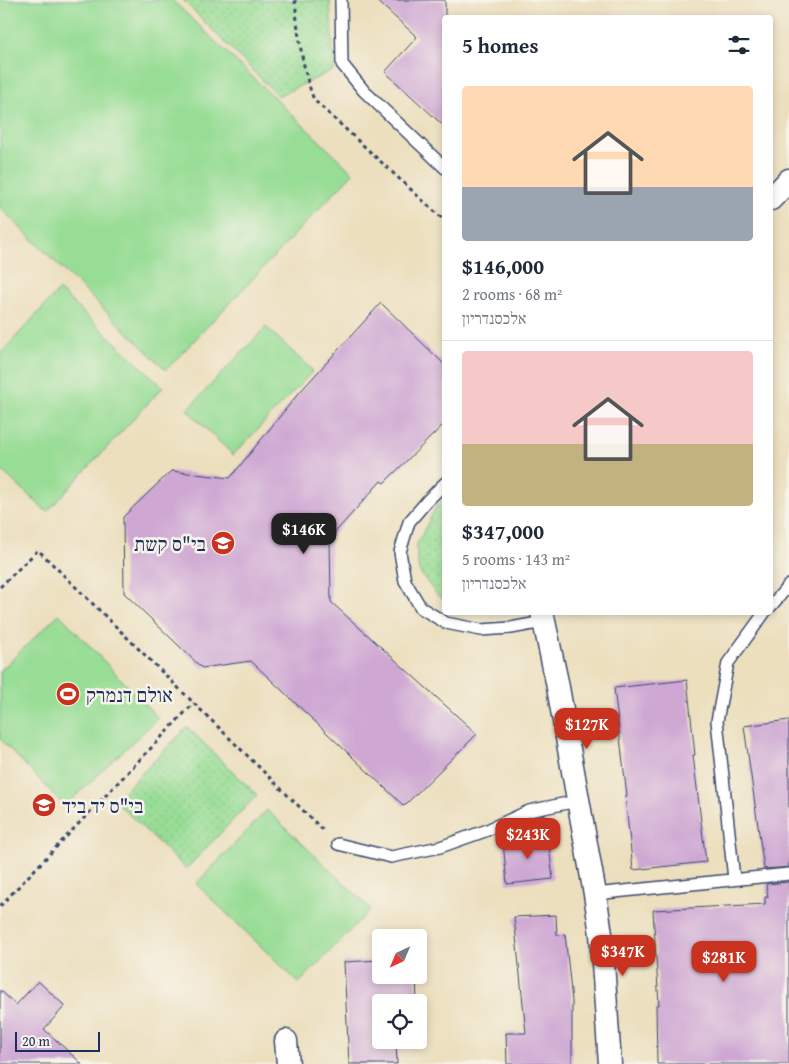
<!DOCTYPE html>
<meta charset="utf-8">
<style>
:root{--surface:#fff;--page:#f6f6f7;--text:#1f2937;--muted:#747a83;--line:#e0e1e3;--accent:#c8321e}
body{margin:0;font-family:"Gentium Book Plus","Frank Ruhl Libre",serif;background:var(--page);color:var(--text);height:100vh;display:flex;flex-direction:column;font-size:19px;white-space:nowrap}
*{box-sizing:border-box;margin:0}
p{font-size:16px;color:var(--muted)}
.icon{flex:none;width:28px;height:28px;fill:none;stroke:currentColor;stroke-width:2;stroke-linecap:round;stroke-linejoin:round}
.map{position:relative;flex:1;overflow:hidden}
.side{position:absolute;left:442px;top:15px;width:331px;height:600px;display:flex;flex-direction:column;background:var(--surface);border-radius:5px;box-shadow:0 2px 8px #0003}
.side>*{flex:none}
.needle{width:32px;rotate:224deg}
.controls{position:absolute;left:372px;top:929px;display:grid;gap:10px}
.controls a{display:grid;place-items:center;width:55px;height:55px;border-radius:5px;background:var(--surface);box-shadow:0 2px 8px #0003;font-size:25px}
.scale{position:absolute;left:15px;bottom:12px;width:85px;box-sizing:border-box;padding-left:5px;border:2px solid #1b2f5e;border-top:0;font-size:14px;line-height:18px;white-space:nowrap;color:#1b2f5e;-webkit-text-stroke:4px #f7f3e8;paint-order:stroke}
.price{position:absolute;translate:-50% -42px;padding:0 11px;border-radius:10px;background:var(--accent);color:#fff;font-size:16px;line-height:32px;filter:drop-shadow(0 1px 2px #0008)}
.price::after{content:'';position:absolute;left:50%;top:30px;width:15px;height:11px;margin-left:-8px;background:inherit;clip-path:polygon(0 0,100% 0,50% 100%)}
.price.on{background:#222;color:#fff}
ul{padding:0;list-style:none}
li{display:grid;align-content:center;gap:10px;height:265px;padding:0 20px}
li+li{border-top:1px solid var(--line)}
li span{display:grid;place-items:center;height:155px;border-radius:5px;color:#555}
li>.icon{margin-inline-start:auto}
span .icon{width:90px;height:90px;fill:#fffc;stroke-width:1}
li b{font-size:21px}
h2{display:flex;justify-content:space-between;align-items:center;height:60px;padding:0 20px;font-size:21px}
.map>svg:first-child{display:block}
.green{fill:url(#green-dots);stroke:#5a867a}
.pitch{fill:#98dd95;stroke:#5a867a}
.building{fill:#cea7d3}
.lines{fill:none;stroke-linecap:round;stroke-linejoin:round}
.lane-casing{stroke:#3a496c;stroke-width:14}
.street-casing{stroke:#3a496c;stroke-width:25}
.path{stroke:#3a496c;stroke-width:3;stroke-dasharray:4 4;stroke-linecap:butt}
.lane{stroke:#fff;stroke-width:11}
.street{stroke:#fff;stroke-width:22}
.labels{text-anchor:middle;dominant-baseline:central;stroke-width:5;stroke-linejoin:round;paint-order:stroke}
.poi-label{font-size:20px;fill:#1b2f5e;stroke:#f7f3e8;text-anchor:start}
</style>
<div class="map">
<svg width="789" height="1064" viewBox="0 0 789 1064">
<defs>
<pattern id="green-dots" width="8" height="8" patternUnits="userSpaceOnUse" patternTransform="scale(1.25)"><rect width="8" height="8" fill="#98dd95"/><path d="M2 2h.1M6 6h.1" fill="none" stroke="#82be83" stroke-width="1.8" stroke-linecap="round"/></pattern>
</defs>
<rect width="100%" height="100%" fill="#f7f3e8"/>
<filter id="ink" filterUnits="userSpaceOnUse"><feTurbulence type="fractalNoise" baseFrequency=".02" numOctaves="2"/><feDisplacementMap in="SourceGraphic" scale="10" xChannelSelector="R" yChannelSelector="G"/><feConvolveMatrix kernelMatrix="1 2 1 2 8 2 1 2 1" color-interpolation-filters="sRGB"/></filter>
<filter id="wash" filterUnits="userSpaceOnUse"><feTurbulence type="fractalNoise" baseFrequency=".0096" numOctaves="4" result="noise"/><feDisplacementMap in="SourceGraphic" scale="20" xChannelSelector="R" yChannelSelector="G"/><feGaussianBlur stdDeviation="1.12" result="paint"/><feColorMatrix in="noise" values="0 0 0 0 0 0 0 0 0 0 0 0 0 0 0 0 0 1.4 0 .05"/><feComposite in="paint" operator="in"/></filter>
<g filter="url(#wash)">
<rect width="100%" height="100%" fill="#ecdfbe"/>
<path class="green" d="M183 0H330L334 70 278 96Z
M445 499V601L436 594 419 571 416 546 436 507Z
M187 727 257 795 186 869 115 801Z"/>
<path class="pitch" d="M0 0H172L353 173 166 370 0 208Z
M59 290 163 387 47 512 0 469V354Z
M266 327 313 371 233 455 187 410Z
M59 614 158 718 65 806 0 739V671Z
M267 810 371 909 299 983 196 884Z"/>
<g id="blocks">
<path class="building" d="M376 0H445V127L385 72 417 37Z
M381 303 445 365V423L384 483 381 481 330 538 331 602 477 734 404 806 251 661 202 668 124 593 123 517 171 471 230 478 298 394Z
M687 680 695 755H693L706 862 633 870 625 796H627L614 688Z
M789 720V867L764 869 744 726Z
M548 837 553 879 507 884 503 841Z
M789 882V1064H657L656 1005H659L653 910 765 904V897H768L766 884Z
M556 915 557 935 565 934 572 1001V1064H507L506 1033H526L514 917Z
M381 960V975H416L417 1002H381V1040H396L397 1064H349L344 962Z
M38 981 65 1006 44 1029 82 1064H0V990L16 1005Z"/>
</g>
</g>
<g filter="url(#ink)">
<use href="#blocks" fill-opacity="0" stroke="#3a496c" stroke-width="1"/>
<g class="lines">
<g class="lane-casing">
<path id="lane" d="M341 0 342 64 364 91 445 168
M445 483 427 501 409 522 400 552 405 581 421 608 446 623 481 630 511 628 543 622
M771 606 789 585
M338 844 391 857 440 847 485 831 529 811 577 801
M734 879 717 721 728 663 765 612
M595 894 789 874"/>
</g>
<g class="street-casing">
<path id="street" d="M771 199 789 180
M542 612 557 682 595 894 601 934 610 1064
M286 1041 288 1064"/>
</g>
<path class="path" d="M295 0C298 34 302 68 314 100L445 221
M0 587 38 550 325 832
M0 906 194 703"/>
<use href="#lane" class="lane"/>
<use href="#street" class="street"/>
</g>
</g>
<defs>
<g id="school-disc" transform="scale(1.25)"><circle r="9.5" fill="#c8321e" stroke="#f7f3e8"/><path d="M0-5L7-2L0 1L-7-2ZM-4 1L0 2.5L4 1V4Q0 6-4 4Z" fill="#fff"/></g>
<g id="stadium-disc" transform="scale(1.25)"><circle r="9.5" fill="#c8321e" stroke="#f7f3e8"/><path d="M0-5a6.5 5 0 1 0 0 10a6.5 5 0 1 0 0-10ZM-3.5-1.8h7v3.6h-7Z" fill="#fff"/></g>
</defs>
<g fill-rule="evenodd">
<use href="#school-disc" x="223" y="543"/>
<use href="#stadium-disc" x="68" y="694"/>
<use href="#school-disc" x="44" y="805"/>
</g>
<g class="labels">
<g class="poi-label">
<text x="206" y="543" text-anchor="end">בי"ס קשת</text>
<text x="86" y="694">אולם דנמרק</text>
<text x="62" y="805">בי"ס יד ביד</text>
</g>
</g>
</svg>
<div class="controls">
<a><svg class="needle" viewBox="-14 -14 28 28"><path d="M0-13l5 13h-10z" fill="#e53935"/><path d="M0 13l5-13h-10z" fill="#747a83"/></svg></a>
<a><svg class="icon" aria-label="locate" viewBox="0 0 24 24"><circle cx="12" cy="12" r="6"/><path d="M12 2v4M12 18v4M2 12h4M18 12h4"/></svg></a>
</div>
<div class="scale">20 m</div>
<b class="price on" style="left:304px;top:555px">$146K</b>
<b class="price" style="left:587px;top:750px">$127K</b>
<b class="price" style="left:528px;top:860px">$243K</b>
<b class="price" style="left:623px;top:977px">$347K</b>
<b class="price" style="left:724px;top:983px">$281K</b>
<section class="side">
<h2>5 homes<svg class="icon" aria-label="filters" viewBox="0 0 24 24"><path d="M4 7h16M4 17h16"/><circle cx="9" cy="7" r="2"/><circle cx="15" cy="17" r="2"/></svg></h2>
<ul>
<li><span style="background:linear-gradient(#ffd9b3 65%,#9aa5b1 0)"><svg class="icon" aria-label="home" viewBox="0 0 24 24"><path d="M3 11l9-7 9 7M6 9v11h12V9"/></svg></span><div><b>$146,000</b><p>2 rooms · 68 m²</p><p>אלכסנדריון</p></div></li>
<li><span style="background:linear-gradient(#f6c9c9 60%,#c2b280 0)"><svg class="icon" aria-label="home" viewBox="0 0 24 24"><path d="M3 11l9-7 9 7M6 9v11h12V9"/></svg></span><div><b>$347,000</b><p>5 rooms · 143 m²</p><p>אלכסנדריון</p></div></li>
</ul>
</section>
</div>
